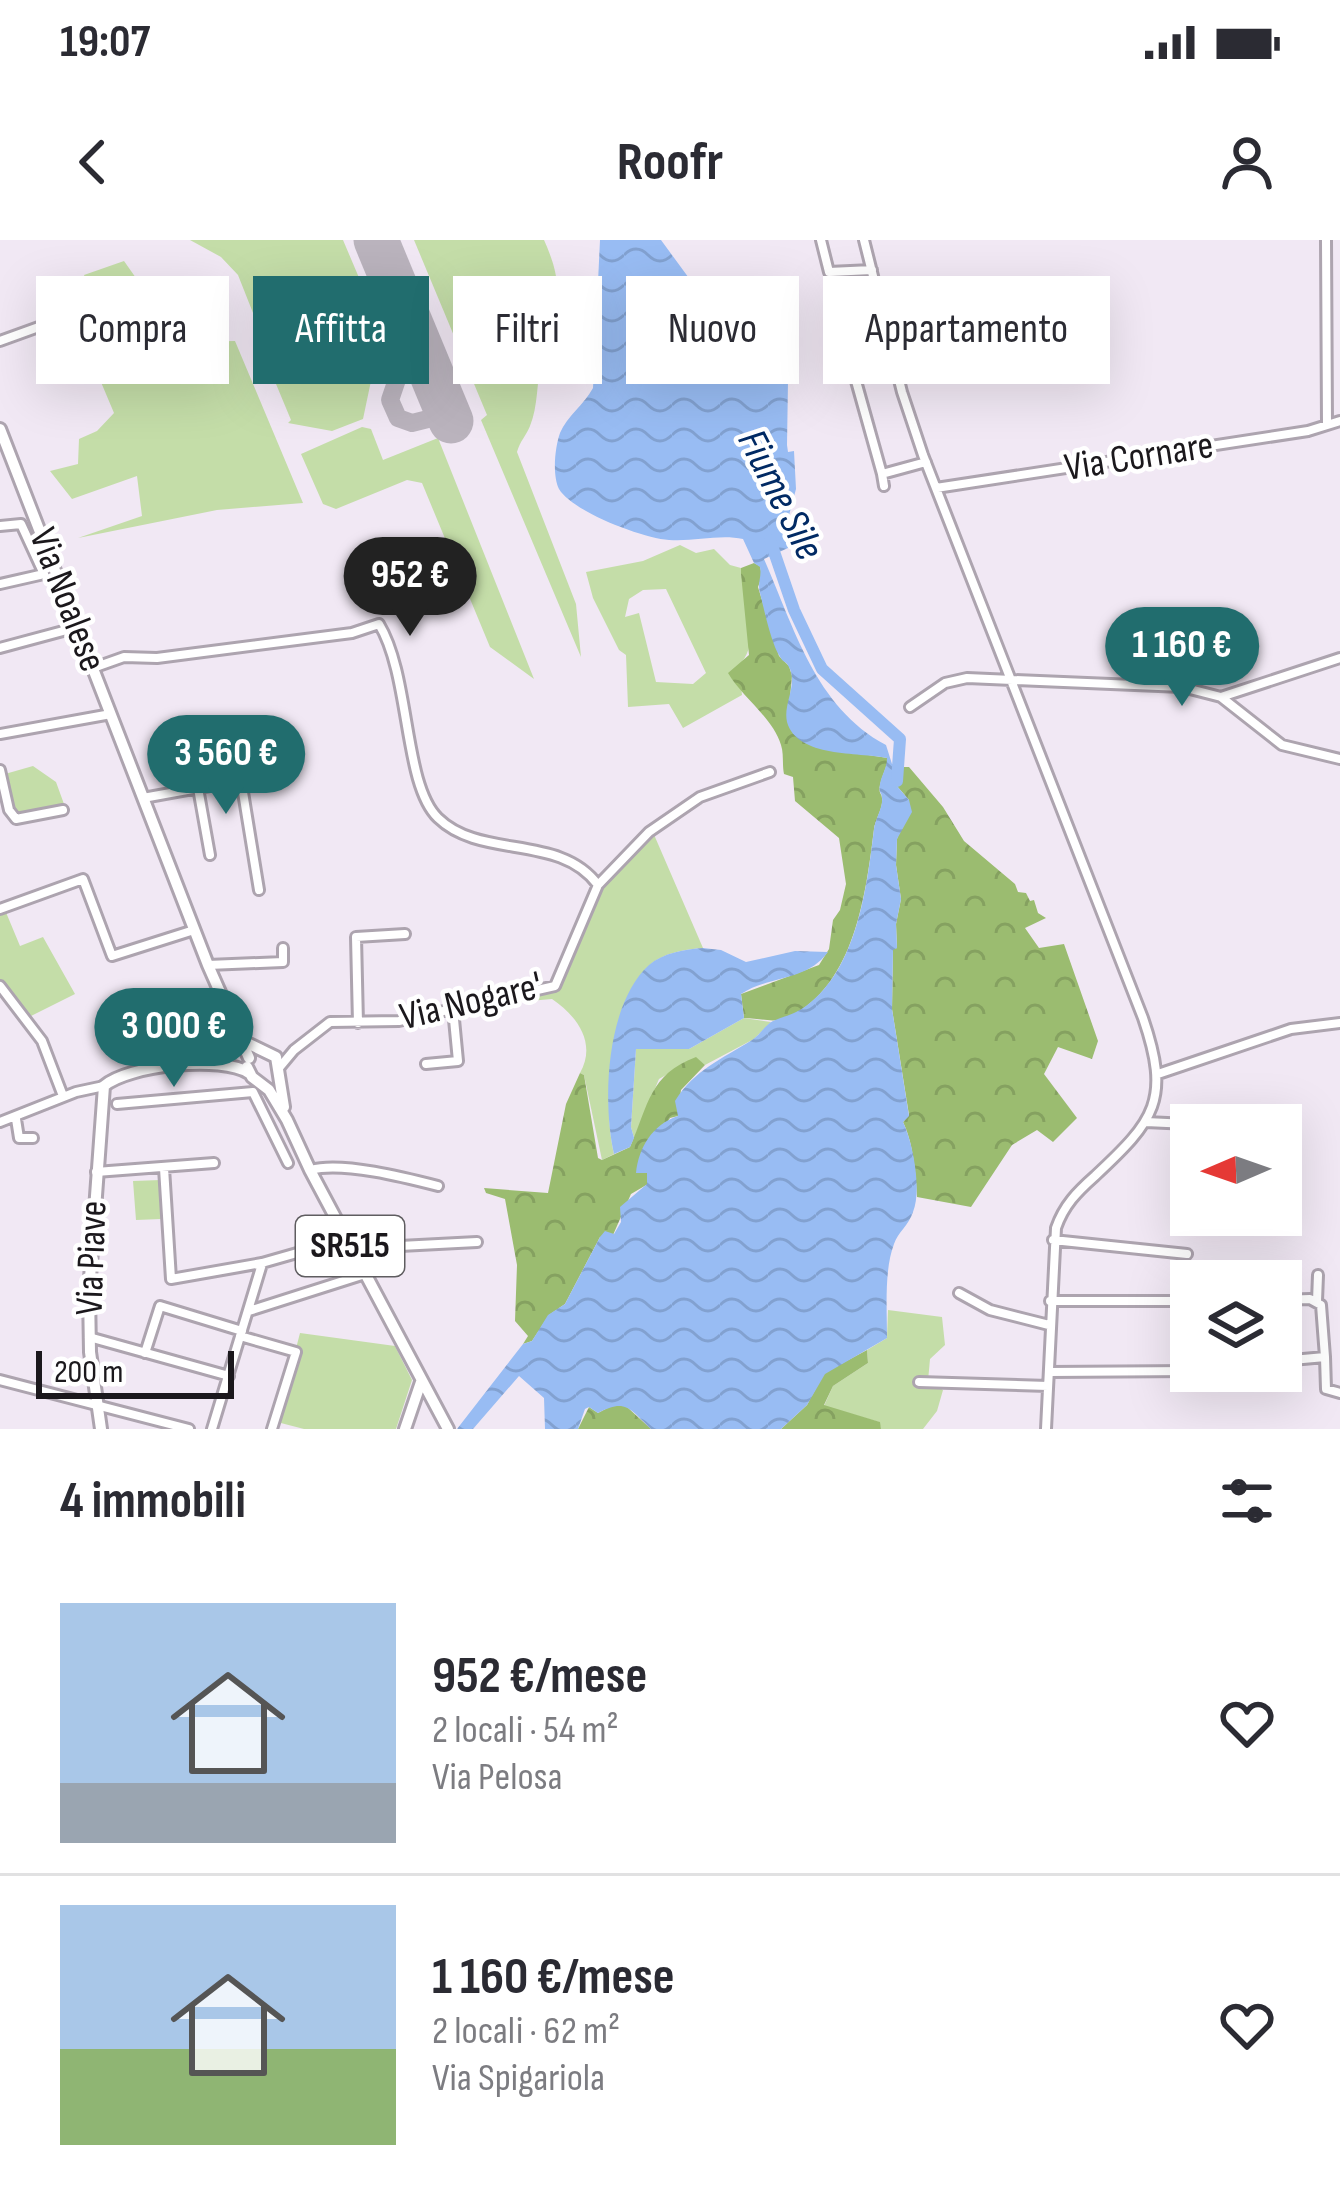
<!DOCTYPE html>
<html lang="it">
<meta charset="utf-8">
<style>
:root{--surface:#fff;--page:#f7f7f7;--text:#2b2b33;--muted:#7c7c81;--line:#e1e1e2;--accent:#216d6e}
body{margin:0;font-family:"Sofia Sans Condensed",sans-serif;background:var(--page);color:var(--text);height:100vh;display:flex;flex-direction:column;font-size:45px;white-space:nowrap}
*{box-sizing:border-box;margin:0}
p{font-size:39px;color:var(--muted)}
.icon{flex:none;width:66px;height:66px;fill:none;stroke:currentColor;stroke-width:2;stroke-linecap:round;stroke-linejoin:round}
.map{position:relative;height:1189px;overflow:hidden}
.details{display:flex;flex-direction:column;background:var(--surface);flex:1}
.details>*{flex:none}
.guide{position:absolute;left:36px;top:36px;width:1269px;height:108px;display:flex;gap:24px}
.needle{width:78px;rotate:268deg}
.buttons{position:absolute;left:1170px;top:864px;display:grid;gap:24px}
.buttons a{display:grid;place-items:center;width:132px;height:132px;border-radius:0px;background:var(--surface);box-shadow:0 12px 48px #0002;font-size:60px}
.scale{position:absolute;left:36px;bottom:30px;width:198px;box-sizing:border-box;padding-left:12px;border:6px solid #1b181c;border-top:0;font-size:33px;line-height:42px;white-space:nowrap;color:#1b181c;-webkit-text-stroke:9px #fff;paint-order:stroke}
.price{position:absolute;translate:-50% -102px;padding:0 27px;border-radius:42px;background:var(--accent);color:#fff;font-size:39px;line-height:78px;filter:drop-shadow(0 3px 6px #0008)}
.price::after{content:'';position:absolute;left:50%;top:72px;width:36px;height:27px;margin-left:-18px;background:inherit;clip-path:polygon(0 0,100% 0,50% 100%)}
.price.on{background:#222;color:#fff}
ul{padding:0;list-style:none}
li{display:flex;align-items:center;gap:36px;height:300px;padding:0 60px}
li+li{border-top:3px solid var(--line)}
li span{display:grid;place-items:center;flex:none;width:336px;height:240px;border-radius:0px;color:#555}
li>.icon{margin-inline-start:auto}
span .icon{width:144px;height:144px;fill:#fffc;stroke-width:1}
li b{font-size:51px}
h2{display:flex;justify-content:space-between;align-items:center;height:144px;padding:0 60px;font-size:51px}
.tag{padding:0 42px;border-radius:0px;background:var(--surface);box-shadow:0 12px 48px #0002;font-size:42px;line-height:108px}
.tag.on{background:var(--accent);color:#fff}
.status{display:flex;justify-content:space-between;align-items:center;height:84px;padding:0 60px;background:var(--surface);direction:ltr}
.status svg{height:33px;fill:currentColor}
header{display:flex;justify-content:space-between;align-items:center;height:156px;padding:0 60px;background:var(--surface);font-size:54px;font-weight:700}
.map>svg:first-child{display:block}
.green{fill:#c4dda8;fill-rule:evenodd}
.forest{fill:url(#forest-crowns)}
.water{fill:url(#water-waves)}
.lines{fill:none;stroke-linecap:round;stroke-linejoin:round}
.river{stroke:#98bcf3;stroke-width:12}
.taxiway{stroke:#bab3bd;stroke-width:18}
.runway{stroke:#bab3bd;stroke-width:45}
.minor-casing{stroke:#ada4af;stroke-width:14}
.major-casing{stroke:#ada4af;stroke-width:16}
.minor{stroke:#fff;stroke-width:8}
.major{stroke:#fff;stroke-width:10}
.labels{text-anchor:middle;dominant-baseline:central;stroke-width:9;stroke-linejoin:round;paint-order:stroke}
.shield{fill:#fff;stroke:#5f5d60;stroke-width:3}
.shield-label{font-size:36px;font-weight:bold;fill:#1b181c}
.street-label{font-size:39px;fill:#1b181c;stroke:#fff}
.water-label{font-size:42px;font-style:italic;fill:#012a64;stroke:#fff}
</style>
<div class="status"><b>19:07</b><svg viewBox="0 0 49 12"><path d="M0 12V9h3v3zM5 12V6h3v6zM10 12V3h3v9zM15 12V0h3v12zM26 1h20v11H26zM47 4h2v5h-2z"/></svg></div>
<header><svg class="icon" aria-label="back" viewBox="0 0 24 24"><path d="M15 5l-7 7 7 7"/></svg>Roofr<svg class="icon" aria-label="person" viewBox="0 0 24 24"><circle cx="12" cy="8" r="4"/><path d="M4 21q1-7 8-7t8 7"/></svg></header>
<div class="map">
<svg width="1340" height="1189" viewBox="0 0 1340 1189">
<defs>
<pattern id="forest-crowns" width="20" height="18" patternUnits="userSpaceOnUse" patternTransform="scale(3)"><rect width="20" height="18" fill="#9bbc70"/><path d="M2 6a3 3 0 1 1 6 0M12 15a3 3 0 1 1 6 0" fill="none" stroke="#85a160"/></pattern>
<pattern id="water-waves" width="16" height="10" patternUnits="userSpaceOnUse" patternTransform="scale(3)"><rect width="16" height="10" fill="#98bcf3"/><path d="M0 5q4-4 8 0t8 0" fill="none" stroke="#82a1d0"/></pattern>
</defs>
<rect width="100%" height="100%" fill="#f1e8f4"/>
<path class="green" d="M190 0H343L374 73 380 98 363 179 332 191 288 183 291 180 276 144 280 141 238 35 221 17Z
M414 0H544C570 58 551 66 541 120 537 141 538 167 530 186 526 196 520 201 517 212L576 364 581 417 481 180 487 175Z
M124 21 181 102 235 101 303 263 217 270 78 298 142 276 137 236 72 259 50 231 78 224 79 199 97 191 114 173 98 135 94 112 164 96 137 54 96 73 84 35Z
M362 187 371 189 383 220 438 198 534 439 490 407 422 243 407 240 336 269 323 264 301 214Z
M680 305 696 313 714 309 730 325 741 328C742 359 763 402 739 425L742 455 683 488 669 464 628 467 626 415 619 410 593 358 586 332 643 321ZM666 349 706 433 693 444 656 442 639 373 625 377 629 359 643 350Z
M33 526 56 542 64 564 15 579 5 534Z
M652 590 703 708C686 709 663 713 650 725 610 761 602 864 614 914L602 920 584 835 580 833C597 803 577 776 552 759L518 762 554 747 570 710 576 707 595 650Z
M5 670 20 706 43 697 75 754 29 777 0 740V672Z
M744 778 771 782 754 799 705 825 696 818 659 839 634 898 631 887 636 809H689Z
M161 940V979L136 980 133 941Z
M888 1070 942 1077 945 1105 930 1119 928 1141 943 1150 937 1171 923 1189H881L879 1182 824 1166 833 1146 868 1123 867 1110 887 1098Z
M300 1093 395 1106 412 1140 396 1189H304L277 1182Z"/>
<path class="forest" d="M754 323 760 326 762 336 758 347 779 416 789 426 792 436 789 469 815 507 888 518C887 528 882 535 880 545 878 556 883 551 882 563 881 572 875 580 874 589 866 653 855 745 789 777 774 784 760 778 744 778L741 754 819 725 829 709 833 680 840 670 846 644 839 598 795 561 793 537 784 534C782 524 784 514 781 505 773 478 742 457 728 433L749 415 741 334V328Z
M903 527H909L943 567 964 601 1015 644 1018 652 1026 653 1030 661 1034 660 1038 673 1046 678 1025 688 1039 708 1064 704 1098 801 1092 819 1058 807 1044 834 1077 878 1053 902 1037 890 1012 905 971 967 917 957C916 934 913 902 903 882L909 875 892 769 893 709 897 708 896 684 901 659 896 625 897 599 909 560 896 545Z
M696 817 705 825 681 850 678 876 670 878 637 933 648 932V944L631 954 613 995 600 997 565 1064 549 1075 532 1101 523 1104 528 1096 515 1081 517 1025 505 959 486 953 484 948 548 953 566 864 580 833 584 835 598 918 602 920 630 907C649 864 649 835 696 817Z
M867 1110 868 1123 833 1146 824 1165 880 1182 881 1189H781L807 1165 824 1133Z
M615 1164 626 1166 651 1189H578L589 1167 598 1173Z"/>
<path class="water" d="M600 0H661L694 45 753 72 788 141 787 205 788 212 794 211 796 249 788 279V308L764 319C794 387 815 467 886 505L892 524 903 527 896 545 909 560 912 572 897 599 896 625 901 659 896 684 897 708 893 710 892 769 909 876 903 882C913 903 922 950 913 972 909 985 898 992 894 1004 884 1030 887 1070 887 1098L825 1134 807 1165 781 1189H651C630 1169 626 1158 598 1173L589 1167 585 1169 578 1189H545L544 1158 519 1136 473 1189H457L523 1104 532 1101 548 1075 565 1064 600 997 605 991 614 994 621 982 620 967 647 944V933H636C639 907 652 885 678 876L675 861C694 830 722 819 752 800 760 795 765 785 773 781 785 776 795 774 806 766 857 729 867 647 874 589 875 580 881 571 882 562 883 550 878 556 880 544 882 534 887 528 887 518 859 512 797 518 787 482 783 464 797 447 790 429 785 418 785 426 779 415 771 402 764 369 760 353 757 343 762 337 760 327L754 323 743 299C719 294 693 302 669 300 642 298 573 272 559 249 552 235 555 207 560 193 567 176 584 165 593 148Z
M703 708 721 710 746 722 795 711 828 712C806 742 770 735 741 754L744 778 689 809H636L631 887 634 898 630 907 614 914C602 861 606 764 649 725 663 713 685 709 703 708Z"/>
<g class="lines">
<path class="river" d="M770 300 794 370 822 429 900 499 897 541"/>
<path class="taxiway" d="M403 63 407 95 405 116 390 160 398 178 412 183 432 178 440 163 439 152"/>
<path class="runway" d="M376 0 451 181"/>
<g class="minor-casing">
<path id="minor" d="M821 0 829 32 872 30
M864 0 902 152 923 215 1143 778C1171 860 1155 880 1095 936 1077 952 1064 965 1056 988L1046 1189
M1326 0 1327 184
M0 101 141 50
M849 116 882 234 926 222
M882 234 884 246
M936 248 1308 191 1340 181
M0 286 21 284 44 334
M0 344 44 334
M0 408 78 387
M93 428 124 417 157 418 352 393 379 384C411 437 403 544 438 578 481 620 560 593 598 645
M1221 457 1340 418
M910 467 945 443 967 438 1182 447 1221 457 1282 505 1340 519
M0 494 111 474
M167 519 175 552
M0 530 9 570 16 579 63 570
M241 540 259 650
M198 548 210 615
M143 558 248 539
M0 669 83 639 112 716 194 690
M208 725 283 722V708
M0 746 42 801 63 856
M358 783 356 697 405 694
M426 824 458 821 453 769
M279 828 294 810 330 782 399 781 555 746 598 645 649 592 700 557 770 532
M1158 834 1291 789 1340 783
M117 864 253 852 288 923
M16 879 19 898H33
M0 882 76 852 104 846
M1146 882 1209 885
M164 928 171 1039 262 1023 346 999
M311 930C341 921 407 938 438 946
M96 932 214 923
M1053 1000 1187 1014
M359 1023 400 1006 477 1002
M959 1053 990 1070 1049 1085
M1281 1060 1310 1059 1321 1065 1325 1117
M1050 1061H1191
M1317 1061 1318 1035
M249 1071 365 1034
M240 1096 296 1112 272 1189
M89 1097 229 1136
M145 1113 160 1066 242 1091
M1281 1121 1325 1117 1326 1149 1340 1153
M1049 1132 1191 1131
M0 1140 189 1189
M919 1142 1048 1146
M212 1189 262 1024"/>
</g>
<g class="major-casing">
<path id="major" d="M0 189 208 725 249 818
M243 801 276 817 284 867
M247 827 252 837 269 850 287 880 310 930 448 1189
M101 1189 90 1112 89 1052 104 846C128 825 222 815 249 833
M405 1189 421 1142"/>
</g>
<use href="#minor" class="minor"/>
<use href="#major" class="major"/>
</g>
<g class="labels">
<rect class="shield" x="296" y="976" width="108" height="60" rx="9"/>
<g class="shield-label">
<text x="350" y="1006">SR515</text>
</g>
<g class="street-label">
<text transform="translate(1139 217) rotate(-9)">Via Cornare</text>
<text transform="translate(67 360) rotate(69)">Via Noalese</text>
<text transform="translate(471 762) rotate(-13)">Via Nogare'</text>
<text transform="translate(92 1018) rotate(-88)">Via Piave</text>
</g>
<g class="water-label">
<text transform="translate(780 255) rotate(63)">Fiume Sile</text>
</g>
</g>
</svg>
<div class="buttons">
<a><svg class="needle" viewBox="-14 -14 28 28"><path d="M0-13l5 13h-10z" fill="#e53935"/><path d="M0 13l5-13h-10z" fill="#7c7c81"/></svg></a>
<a><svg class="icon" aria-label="layers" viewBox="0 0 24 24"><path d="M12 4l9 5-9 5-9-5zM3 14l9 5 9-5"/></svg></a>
</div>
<div class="scale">200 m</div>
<b class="price on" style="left:410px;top:399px">952 €</b>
<b class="price" style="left:1182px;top:469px">1 160 €</b>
<b class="price" style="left:226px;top:577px">3 560 €</b>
<b class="price" style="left:174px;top:850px">3 000 €</b>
<div class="guide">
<a class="tag">Compra</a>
<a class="tag on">Affitta</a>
<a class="tag">Filtri</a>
<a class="tag">Nuovo</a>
<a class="tag">Appartamento</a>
</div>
</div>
<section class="details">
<h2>4 immobili<svg class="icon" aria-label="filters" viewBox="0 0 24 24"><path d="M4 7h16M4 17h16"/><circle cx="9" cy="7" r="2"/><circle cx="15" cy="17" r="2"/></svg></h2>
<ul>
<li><span style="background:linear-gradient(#a9c7e8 75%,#9aa5b1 0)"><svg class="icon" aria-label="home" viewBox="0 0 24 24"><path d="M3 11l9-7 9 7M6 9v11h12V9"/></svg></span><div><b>952 €/mese</b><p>2 locali · 54 m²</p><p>Via Pelosa</p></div><svg class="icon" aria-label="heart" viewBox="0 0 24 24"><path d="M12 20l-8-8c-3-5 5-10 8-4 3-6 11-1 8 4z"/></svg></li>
<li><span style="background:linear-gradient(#a9c7e8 60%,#8fb573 0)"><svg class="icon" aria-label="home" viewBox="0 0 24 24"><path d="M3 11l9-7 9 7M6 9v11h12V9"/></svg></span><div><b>1 160 €/mese</b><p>2 locali · 62 m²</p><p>Via Spigariola</p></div><svg class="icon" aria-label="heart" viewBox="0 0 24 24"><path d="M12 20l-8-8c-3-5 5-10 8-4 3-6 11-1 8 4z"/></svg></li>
</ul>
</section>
